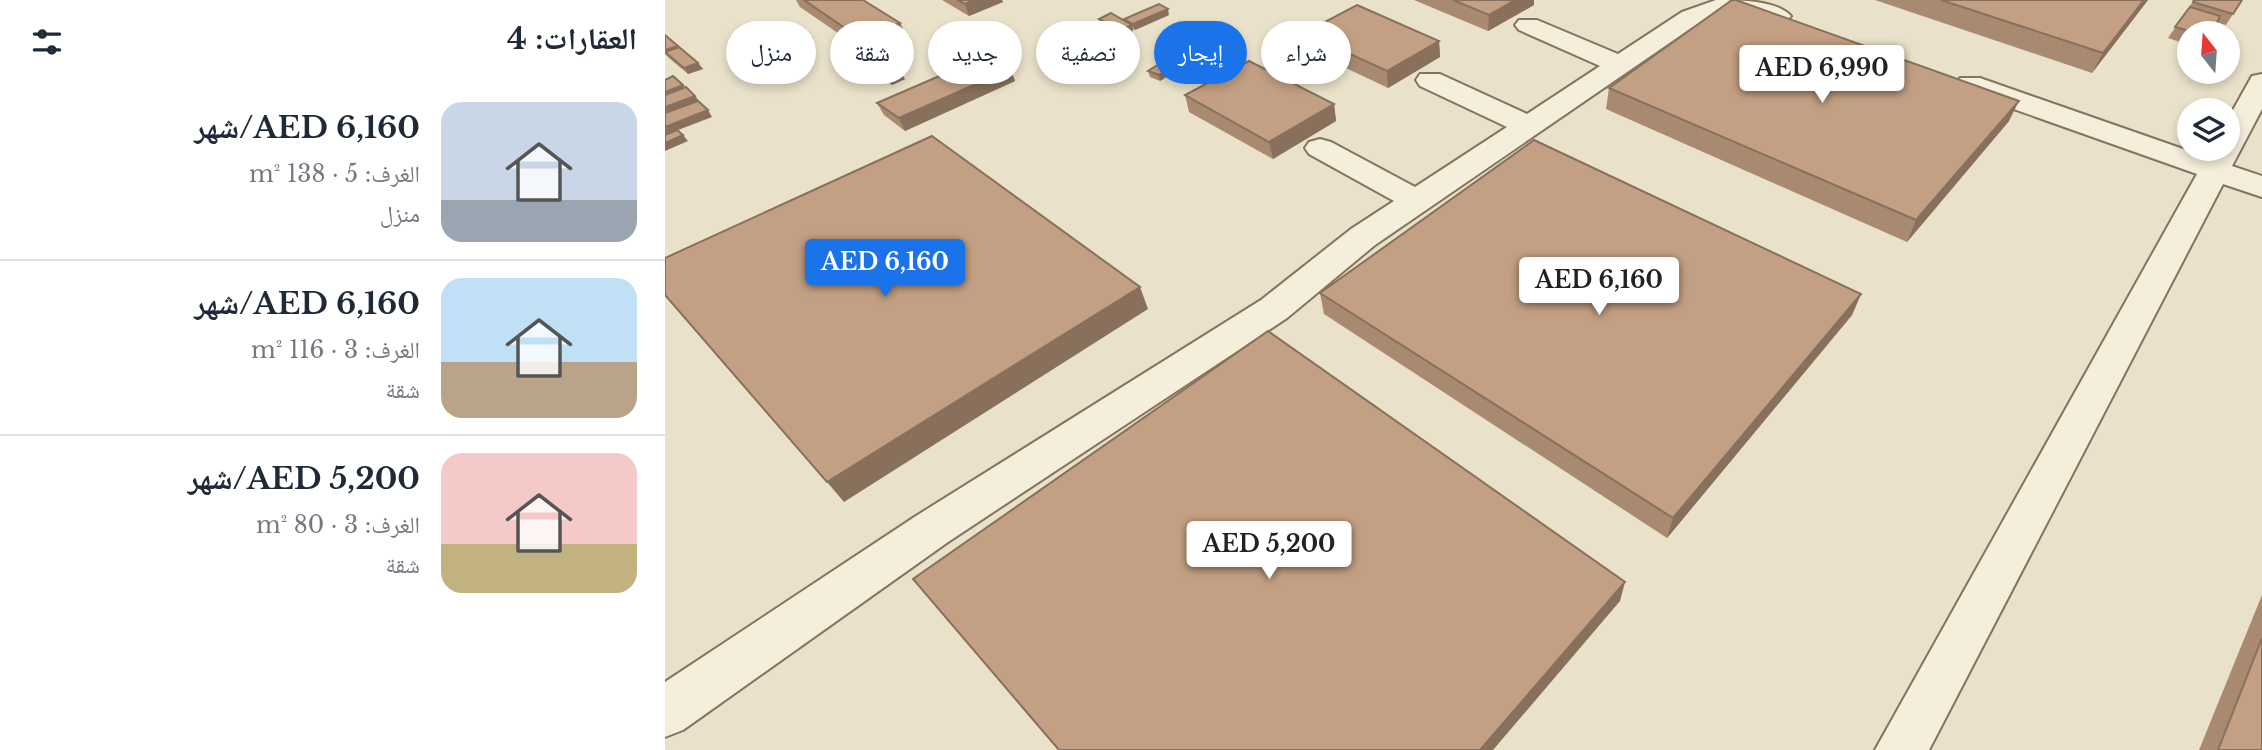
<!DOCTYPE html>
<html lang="ar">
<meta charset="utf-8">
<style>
:root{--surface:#fff;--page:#f2f2f3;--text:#1f2937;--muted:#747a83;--line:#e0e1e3;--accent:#1a73e8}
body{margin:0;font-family:"Libre Baskerville","Noto Naskh Arabic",serif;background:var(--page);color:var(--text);direction:rtl;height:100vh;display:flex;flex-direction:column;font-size:26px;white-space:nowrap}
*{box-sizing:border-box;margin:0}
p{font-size:23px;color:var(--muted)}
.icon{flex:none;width:38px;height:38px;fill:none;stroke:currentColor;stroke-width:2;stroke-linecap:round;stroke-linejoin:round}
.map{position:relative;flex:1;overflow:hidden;direction:ltr}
.drawer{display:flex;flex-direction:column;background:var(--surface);width:665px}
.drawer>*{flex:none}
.guide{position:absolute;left:21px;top:21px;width:665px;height:63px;direction:rtl;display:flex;gap:14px}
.needle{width:46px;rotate:343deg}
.controls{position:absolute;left:1512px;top:21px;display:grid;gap:14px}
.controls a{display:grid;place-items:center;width:63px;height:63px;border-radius:50%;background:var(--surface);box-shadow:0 4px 10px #0003;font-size:35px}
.price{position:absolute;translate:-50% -60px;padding:0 16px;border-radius:7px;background:#fff;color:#222;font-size:23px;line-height:46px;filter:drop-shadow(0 2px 4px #0008)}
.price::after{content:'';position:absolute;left:50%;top:42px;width:21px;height:16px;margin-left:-10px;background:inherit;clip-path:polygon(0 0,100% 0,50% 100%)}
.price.active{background:var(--accent);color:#fff}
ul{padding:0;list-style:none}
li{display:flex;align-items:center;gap:21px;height:175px;padding:0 28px}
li+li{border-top:2px solid var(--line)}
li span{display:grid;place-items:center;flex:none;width:196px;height:140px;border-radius:21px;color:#555}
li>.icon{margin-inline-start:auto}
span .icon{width:84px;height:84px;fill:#fffc;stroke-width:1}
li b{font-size:30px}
h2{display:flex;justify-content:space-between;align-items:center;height:84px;padding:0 28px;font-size:30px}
.tag{padding:0 24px;border-radius:32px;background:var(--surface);box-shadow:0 4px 10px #0003;font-size:24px;line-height:63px}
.tag.active{background:var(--accent);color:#fff}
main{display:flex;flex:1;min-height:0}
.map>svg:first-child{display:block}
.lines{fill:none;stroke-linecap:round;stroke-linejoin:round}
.minor-casing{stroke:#837460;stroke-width:4}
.minor{fill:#f5eedb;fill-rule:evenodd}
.wall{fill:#a88a71}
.shaded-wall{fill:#88705c}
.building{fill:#c3a083;stroke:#88705c;stroke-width:2}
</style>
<main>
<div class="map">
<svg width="1597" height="750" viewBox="0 0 1597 750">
<rect width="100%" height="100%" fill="#e9e1c9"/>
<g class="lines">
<g class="minor-casing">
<path id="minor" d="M1051 0C1072 0 1112 0 1126 16L1122 21 1113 24 1069 12 1035 22 710 245 622 318 283 542 18 730 0 737V682L251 516 596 300 686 229 729 201 644 154 640 148 644 142 655 139 666 142 750 187 842 127 755 86 751 80 755 74H775L862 114 935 66 854 30 850 25 854 20H872L953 54 1017 12Z
M1597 74V109L1567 166 1597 176V197L1558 184 1264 750H1210L1532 174 1295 90 1291 84 1295 78H1315L1541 157 1546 149H1563V119L1587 76Z"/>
</g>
<use href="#minor" class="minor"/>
</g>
<path class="wall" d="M131 0H198L235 23 243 40 205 55 135 7Z
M277 0H337L338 2 304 16Z
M749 0H869V5L823 31Z
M1210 0H1483L1427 73Z
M1529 0H1577L1561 25 1552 23 1547 33H1524V45L1503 38Z
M504 15 470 30 468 29V31L457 36 436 25 434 19 459 21V19Z
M639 33 774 41 775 57 723 88 641 49Z
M0 35 33 63 38 69 23 74 4 58 0 54Z
M345 69 350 81 240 131 219 115 212 103Z
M514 69 495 81 485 77 483 71Z
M210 70 240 79 227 85 213 76Z
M944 88 1344 121 1242 242 941 109Z
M520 95 669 104 671 121 608 159 524 112Z
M655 293 1196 294 1187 315 1002 538 659 314Z
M1597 595V750H1534Z"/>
<path class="shaded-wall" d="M310 0H337L338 2 304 16 300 4Z
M850 0H869V5L823 31 824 15Z
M1479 0H1483L1427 73 1438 53Z
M503 9 504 15 470 30 468 24Z
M235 23 243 40 205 55 196 39Z
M467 25 468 31 457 36 455 30Z
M774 41 775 57 723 88 722 71Z
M33 63 38 69 23 74 19 68Z
M512 63 514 69 495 81 494 75Z
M345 69 350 81 240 131 234 118Z
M236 73 240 79 227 85 223 79Z
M18 85 22 91 0 100V92Z
M30 96 35 102 0 115V107Z
M1354 101 1344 121 1242 242 1251 220Z
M669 104 671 121 608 159 604 142Z
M43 110 47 117 0 135V127Z
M18 135 23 141 0 151V143Z
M475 287 483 309 179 502 162 482Z
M1196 294 1187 315 1002 538 1008 518Z
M960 582 955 601 828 750H815Z"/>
<path class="building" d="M139 0H198L235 23 196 39Z
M292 0H310L300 4Z
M788 0H850L824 15Z
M1067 0H1071L1354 101 1251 220 944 88Z
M1276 0H1479L1438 53Z
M1529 0H1577L1568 14 1528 2Z
M494 4 503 9 468 24 459 19Z
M692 5 774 41 722 71 639 33Z
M1525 7 1555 16 1547 33H1531L1510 27Z
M446 13 467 25 455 30 434 19Z
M0 35 13 46 0 50Z
M14 47 33 63 19 68 0 52Z
M323 55 345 69 234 118 212 103Z
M502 59 512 63 494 75 483 71Z
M584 61 669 104 604 142 520 95Z
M221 64 236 73 223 79 210 70Z
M8 76 18 85 0 92V80Z
M21 87 30 96 0 107V95Z
M33 101 43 110 0 127V113Z
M12 130 18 135 0 143V135Z
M267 136 475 287 162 482 0 295V258Z
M869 140 1196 294 1008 518 655 293Z
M603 331 960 582 815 750H394L248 579Z
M1597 638V750H1553Z"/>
</svg>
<div class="controls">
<a><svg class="needle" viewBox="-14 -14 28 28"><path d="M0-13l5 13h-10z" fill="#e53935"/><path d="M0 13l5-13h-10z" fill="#747a83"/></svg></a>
<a><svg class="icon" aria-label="layers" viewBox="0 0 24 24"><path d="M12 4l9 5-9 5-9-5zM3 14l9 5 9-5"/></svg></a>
</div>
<b class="price" style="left:1157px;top:105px">AED 6,990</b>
<b class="price active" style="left:220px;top:299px">AED 6,160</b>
<b class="price" style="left:934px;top:317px">AED 6,160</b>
<b class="price" style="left:604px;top:581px">AED 5,200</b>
<div class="guide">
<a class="tag">شراء</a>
<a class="tag active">إيجار</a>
<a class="tag">تصفية</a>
<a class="tag">جديد</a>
<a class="tag">شقة</a>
<a class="tag">منزل</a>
</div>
</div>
<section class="drawer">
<h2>العقارات: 4<svg class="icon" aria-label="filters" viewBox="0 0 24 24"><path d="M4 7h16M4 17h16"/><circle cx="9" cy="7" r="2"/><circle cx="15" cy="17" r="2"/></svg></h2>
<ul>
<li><span style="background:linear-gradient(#c9d6e8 70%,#9aa5b1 0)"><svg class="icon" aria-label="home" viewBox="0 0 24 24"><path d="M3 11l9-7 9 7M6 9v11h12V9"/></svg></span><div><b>AED 6,160/شهر</b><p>الغرف: 5 · 138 m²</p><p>منزل</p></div></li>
<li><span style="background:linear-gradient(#bfe0f5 60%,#b9a48a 0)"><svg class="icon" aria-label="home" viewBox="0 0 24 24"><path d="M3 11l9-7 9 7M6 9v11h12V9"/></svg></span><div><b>AED 6,160/شهر</b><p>الغرف: 3 · 116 m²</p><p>شقة</p></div></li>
<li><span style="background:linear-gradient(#f6c9c9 65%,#c2b280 0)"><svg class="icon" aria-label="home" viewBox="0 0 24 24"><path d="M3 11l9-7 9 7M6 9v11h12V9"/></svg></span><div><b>AED 5,200/شهر</b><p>الغرف: 3 · 80 m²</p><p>شقة</p></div></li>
</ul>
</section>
</main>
